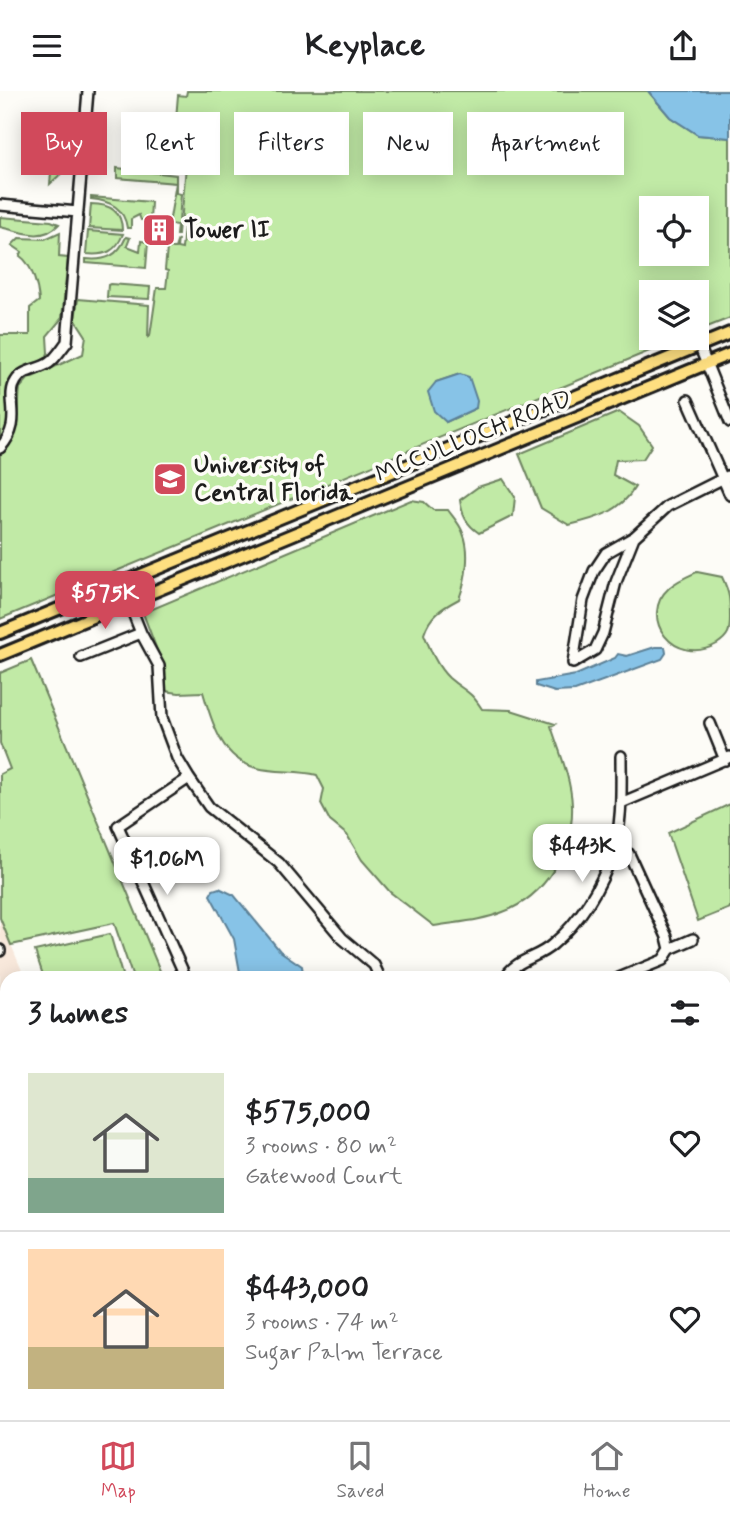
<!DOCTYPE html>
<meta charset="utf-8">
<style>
:root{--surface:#fff;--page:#f2f2f2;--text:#202124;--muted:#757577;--line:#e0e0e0;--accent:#d1495b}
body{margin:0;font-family:Mynerve,sans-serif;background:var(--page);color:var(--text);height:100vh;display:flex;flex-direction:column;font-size:26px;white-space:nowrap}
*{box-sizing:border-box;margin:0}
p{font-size:23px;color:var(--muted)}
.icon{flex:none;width:38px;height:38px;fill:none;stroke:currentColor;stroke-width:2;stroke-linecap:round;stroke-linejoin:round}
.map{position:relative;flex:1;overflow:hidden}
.details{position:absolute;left:0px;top:880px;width:732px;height:450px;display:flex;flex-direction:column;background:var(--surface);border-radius:21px 21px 0 0;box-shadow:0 4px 18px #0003}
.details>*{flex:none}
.guide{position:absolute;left:21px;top:21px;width:690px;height:63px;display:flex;gap:14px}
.fabs{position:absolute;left:639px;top:105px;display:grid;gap:14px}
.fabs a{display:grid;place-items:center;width:70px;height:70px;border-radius:0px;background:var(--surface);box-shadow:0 4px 18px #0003;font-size:35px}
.price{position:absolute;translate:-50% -60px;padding:0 16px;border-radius:14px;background:#fff;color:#222;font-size:23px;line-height:46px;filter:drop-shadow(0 2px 4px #0008)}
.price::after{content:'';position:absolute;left:50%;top:42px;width:21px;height:16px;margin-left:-10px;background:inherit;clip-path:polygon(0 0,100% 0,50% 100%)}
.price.active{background:var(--accent);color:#fff}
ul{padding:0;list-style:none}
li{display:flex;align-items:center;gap:21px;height:175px;padding:0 28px}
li+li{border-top:2px solid var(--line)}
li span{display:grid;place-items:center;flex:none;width:196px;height:140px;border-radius:0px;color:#555}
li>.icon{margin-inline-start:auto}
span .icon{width:84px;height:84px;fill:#fffc;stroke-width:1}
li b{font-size:30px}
h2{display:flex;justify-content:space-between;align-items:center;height:84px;padding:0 28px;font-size:30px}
.tag{padding:0 24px;border-radius:0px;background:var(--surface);box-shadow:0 4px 18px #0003;font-size:24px;line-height:63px}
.tag.active{background:var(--accent);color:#fff}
header{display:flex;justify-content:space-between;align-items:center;height:91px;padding:0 28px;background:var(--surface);font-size:32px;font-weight:700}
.menu{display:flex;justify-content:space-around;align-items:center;height:98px;border-top:2px solid var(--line);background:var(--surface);font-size:19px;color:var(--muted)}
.menu a{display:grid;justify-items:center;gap:4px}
.menu .active{color:var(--accent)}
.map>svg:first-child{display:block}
.built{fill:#f8e8db}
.green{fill:#c1eaa6;stroke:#6e8361;stroke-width:2;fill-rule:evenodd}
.water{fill:#87c3e7;stroke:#5c8096;stroke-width:2}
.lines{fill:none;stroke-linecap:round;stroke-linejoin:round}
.minor-casing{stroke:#1c1c1c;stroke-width:14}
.major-casing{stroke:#1c1c1c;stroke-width:16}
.minor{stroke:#fdfcf7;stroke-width:9}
.major{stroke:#fedf80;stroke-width:10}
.labels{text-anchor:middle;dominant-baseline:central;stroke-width:7;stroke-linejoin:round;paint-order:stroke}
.poi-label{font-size:24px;font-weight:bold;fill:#1c1c1c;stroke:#fdfcf7;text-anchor:start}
.street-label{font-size:24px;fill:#1c1c1c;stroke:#fdfcf7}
</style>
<header><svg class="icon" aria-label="menu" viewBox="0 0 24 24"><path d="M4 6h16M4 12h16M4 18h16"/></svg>Keyplace<svg class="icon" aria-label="share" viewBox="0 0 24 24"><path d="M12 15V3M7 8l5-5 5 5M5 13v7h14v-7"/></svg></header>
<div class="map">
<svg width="730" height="1329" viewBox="0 0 730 1329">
<rect width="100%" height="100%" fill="#fdfcf7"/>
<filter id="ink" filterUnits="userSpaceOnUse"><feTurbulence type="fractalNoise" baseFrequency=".0143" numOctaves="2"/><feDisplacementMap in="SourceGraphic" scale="14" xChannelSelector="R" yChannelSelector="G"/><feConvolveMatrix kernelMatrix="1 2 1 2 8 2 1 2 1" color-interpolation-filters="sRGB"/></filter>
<g filter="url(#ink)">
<path class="built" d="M0 827 25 887H7V932L0 915V865L4 858 0 848Z"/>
<path class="green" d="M187 0H648L670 26 698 44 730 47V227L697 240 696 201H651V247H681L0 528V364C23 345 17 323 20 297L28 288 83 263 86 245 75 228 78 208 149 214 148 246 150 245 157 197H166L168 180 165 179 167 157H175L178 148 177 157 182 158 184 134 181 133 186 74 190 73 186 72 185 46H183V40H175L178 4 186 5ZM651 117H696V163H651ZM460 283 476 317 446 331 436 291Z
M56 26 71 27 65 79 50 93Z
M117 77 176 84V102L181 103 178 144H176L177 134 169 133 176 92 117 87Z
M91 106 151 111 150 130 141 129 139 124 131 128V137H127C124 117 111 110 91 108Z
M91 113C109 113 122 120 122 139L89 137Z
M0 126 51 130 59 133C42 152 20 140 0 136Z
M88 140 123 143C116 161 105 165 86 163Z
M60 141 59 166 68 167 62 227 47 245 48 262 46 267C36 275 20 274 12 286 0 304 17 332 0 350V244H30V217L39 210C38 196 32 173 20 165L22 161 12 154 19 147 45 148Z
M126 146 130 147 127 155 140 160 141 150 148 151 146 177 86 172V168C106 170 118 165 126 146Z
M110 193 150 196 149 208 107 206 108 194Z
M619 321 639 335 652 354 643 368 616 369 613 384 635 396C621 421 595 428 569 434L541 417 519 363Z
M503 388 515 406 513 425 479 442C466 433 462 424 460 409L478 396Z
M411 409 424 411 433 419H448C453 426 460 433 463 442 471 461 466 489 459 508 442 517 430 524 424 543 430 558 437 576 449 587 465 601 469 598 482 618L511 619 555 633 551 635C559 660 571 687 572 714 574 758 545 806 503 821 481 830 457 831 434 835L390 801 362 769 347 744 330 730 321 713 324 698 317 684C297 679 277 682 257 677 222 669 212 632 203 601L179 602 165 600 163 575 143 522Z
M697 481 722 486C730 503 730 508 730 527 730 540 729 545 717 553 674 577 637 526 669 497 676 490 688 485 697 481Z
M31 569 163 887H133L114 832 11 854 0 827V683L10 678 0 652V582Z
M730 713V817L698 830 668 742Z
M110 843 123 887H44L35 860Z"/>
<path class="water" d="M648 0H730V47L698 44 670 26Z
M460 283 469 286 477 310 476 317 446 331 434 320 428 301 436 291Z
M655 556H665L666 562 662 568 575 600 555 601 536 595V591L576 584 615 567 618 563 627 565Z
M219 797 234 804 280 860 302 875 303 882 298 887H241L234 848 210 804 213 799Z"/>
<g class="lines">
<g class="minor-casing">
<path id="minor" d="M0 114 78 121
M699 254 730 331
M688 309 730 404
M0 357C25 330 4 308 16 290 23 278 39 279 49 272 56 267 62 257 67 251L88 0
M634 446 616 491 603 542 595 559 573 572 583 509 594 480 606 462 634 446 668 415 730 384
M121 492 141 542 159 575 162 627 177 667 189 687
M81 566 141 542
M710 632 725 669
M621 712 730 666
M613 760 629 763 667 846 670 858 693 848
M0 859V860
M186 887 118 735 189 687 209 716 279 772 342 847 374 874 380 887
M505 887C514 869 538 867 552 854 580 831 601 796 613 761 623 732 621 696 621 665
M619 887 663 869 670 858
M0 926 6 939 4 955 0 957
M724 948 730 946
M724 993 730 1007
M724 1109 730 1107
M724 1237 730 1244
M0 1307 7 1323
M135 1323 137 1329
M280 1323 282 1329
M457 1323 461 1329
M588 1323 593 1329
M402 1329 417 1323
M626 1329 631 1326H636L638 1329"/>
</g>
<g class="major-casing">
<path id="major" d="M0 542 730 242
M0 564 730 263"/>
</g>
<use href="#minor" class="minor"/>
<use href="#major" class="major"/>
</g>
</g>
<defs>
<g id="building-square" transform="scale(1.75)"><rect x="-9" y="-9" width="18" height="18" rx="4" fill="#d1495b" stroke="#fdfcf7"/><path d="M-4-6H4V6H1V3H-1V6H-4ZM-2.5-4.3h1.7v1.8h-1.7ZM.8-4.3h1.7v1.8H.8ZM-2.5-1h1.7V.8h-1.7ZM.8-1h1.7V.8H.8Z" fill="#fff"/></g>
<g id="university-square" transform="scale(1.75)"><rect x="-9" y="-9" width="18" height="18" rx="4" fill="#d1495b" stroke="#fdfcf7"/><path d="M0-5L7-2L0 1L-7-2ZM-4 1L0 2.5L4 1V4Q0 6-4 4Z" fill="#fff"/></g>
</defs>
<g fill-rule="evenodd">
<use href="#building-square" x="159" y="139"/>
<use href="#university-square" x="170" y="388"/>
</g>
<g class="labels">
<g class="poi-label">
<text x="184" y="139">Tower II</text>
<text x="194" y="374">University of<tspan x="194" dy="28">Central Florida</tspan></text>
</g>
<g class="street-label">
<text transform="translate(474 346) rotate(-22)">MCCULLOCH ROAD</text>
</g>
</g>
</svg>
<div class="fabs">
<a><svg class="icon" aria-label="locate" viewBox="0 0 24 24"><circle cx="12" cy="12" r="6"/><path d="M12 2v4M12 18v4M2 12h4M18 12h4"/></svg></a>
<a><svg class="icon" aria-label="layers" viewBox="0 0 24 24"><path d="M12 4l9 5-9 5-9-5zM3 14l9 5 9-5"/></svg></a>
</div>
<b class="price active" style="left:105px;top:540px">$575K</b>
<b class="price" style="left:582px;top:793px">$443K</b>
<b class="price" style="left:167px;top:806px">$1.06M</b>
<div class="guide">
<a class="tag active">Buy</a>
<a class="tag">Rent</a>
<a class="tag">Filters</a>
<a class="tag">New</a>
<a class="tag">Apartment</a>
</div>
<section class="details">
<h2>3 homes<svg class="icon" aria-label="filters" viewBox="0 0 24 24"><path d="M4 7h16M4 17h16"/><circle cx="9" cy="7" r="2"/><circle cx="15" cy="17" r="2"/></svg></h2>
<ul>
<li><span style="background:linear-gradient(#dfe7d0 75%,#7fa58c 0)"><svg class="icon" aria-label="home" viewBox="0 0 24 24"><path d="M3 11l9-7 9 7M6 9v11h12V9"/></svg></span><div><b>$575,000</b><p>3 rooms · 80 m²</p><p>Gatewood Court</p></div><svg class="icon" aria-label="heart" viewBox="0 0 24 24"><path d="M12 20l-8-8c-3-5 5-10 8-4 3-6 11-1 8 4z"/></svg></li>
<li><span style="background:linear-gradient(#ffd9b3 70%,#c2b280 0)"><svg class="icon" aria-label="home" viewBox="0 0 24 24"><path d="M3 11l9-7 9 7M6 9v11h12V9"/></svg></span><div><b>$443,000</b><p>3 rooms · 74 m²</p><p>Sugar Palm Terrace</p></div><svg class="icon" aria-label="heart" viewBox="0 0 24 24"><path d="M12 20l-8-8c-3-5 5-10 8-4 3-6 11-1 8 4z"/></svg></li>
</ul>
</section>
</div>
<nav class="menu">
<a class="active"><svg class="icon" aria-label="map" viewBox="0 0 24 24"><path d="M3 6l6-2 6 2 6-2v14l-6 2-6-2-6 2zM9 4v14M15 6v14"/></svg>Map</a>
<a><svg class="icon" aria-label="saved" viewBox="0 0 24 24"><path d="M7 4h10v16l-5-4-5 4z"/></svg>Saved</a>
<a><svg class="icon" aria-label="home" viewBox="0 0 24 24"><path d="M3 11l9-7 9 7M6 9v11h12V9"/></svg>Home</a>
</nav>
